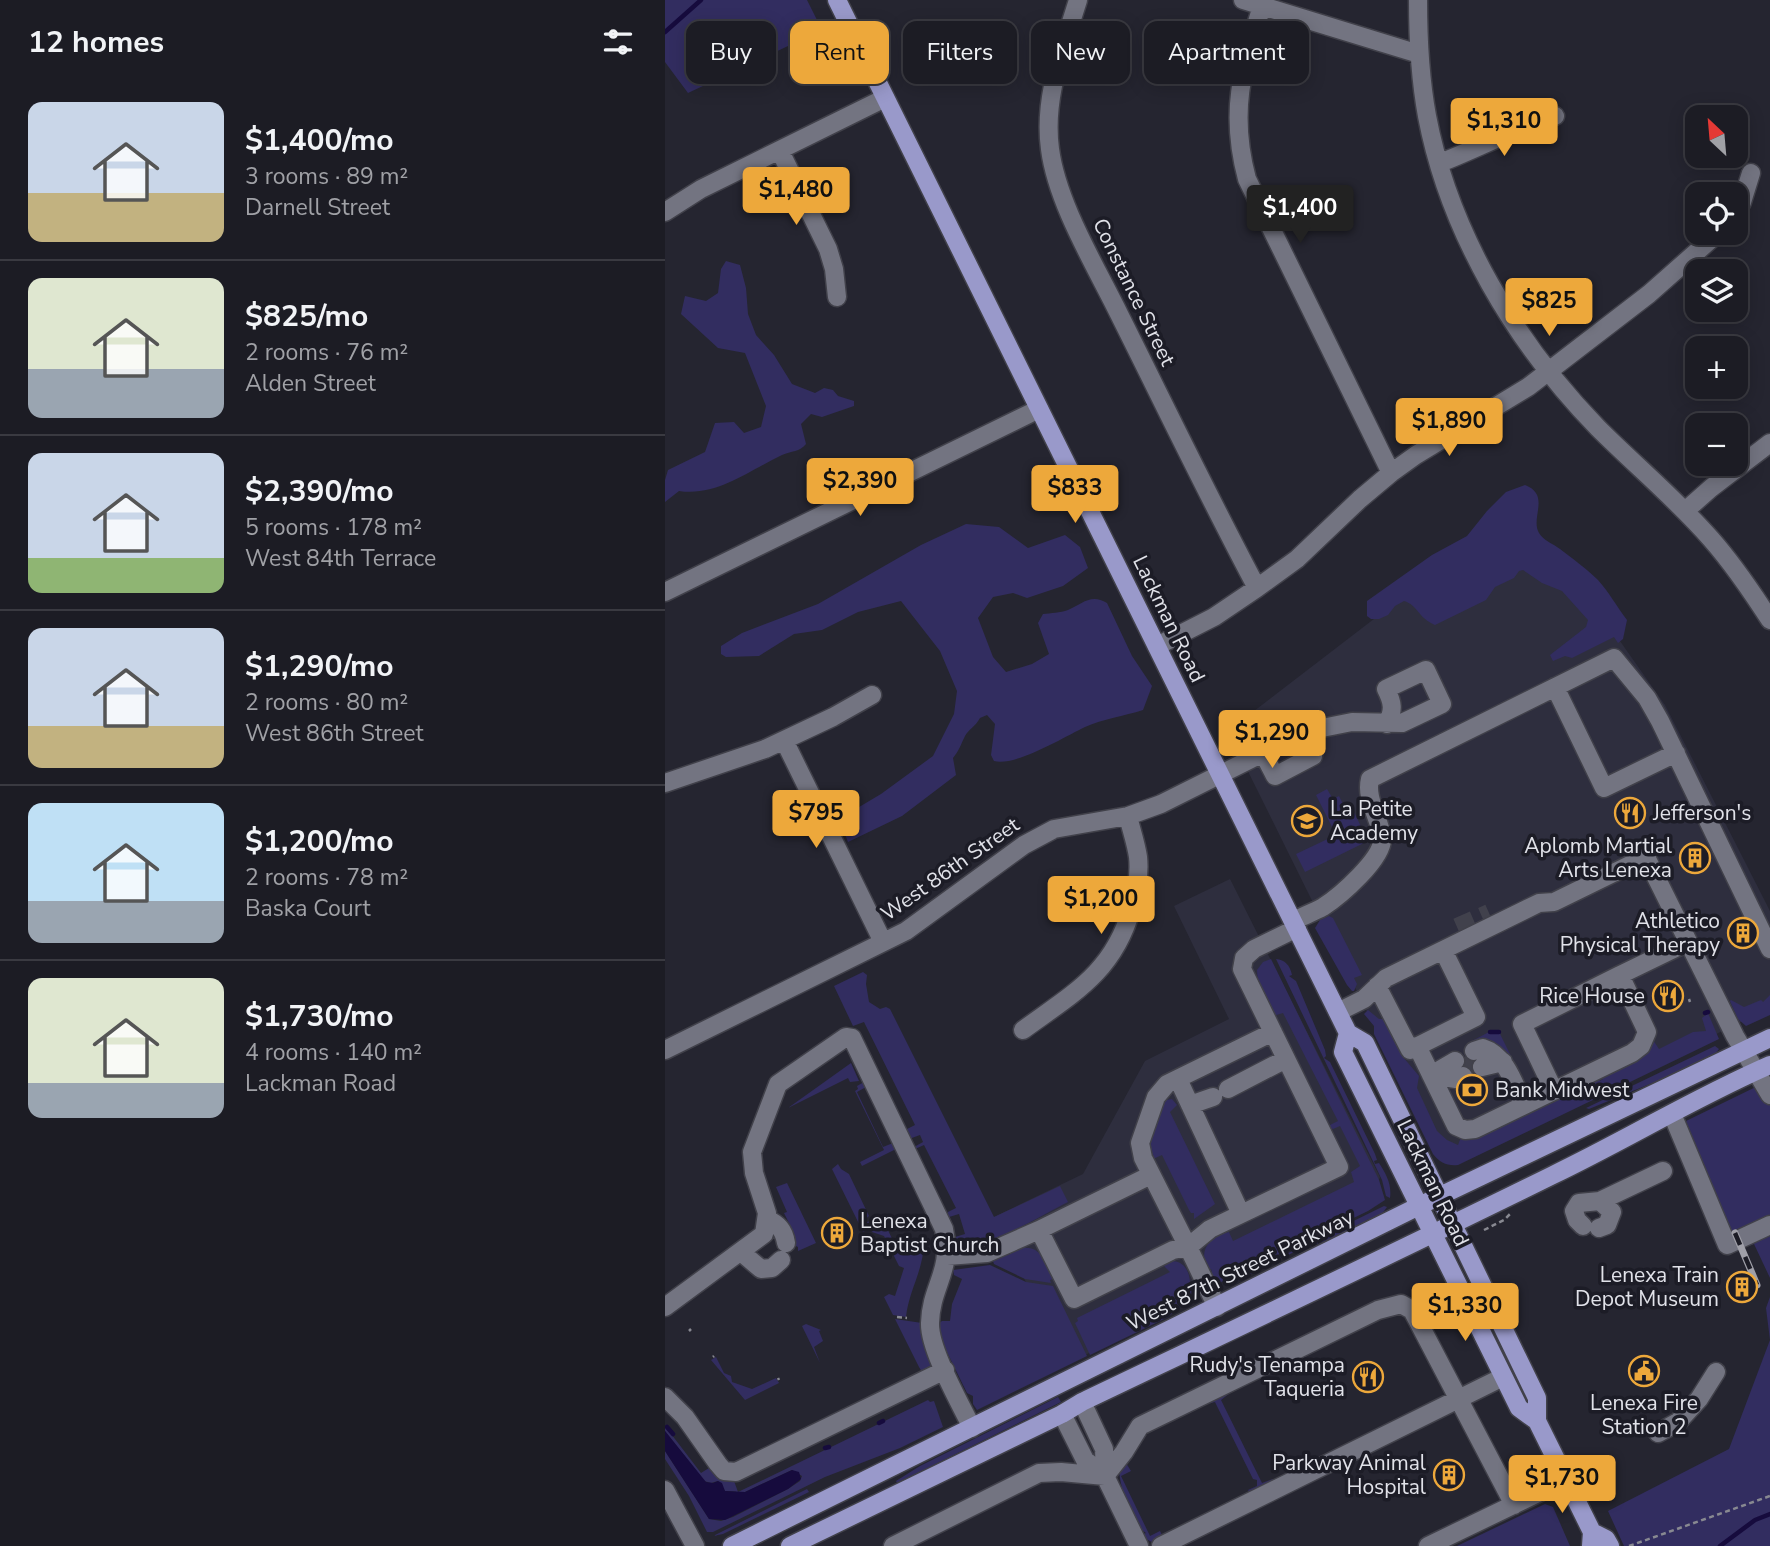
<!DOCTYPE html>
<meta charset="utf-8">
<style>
:root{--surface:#1c1c24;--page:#25252c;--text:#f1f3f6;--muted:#a0a1a6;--line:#3a3a41;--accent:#eda83b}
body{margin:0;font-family:"Nunito Sans",sans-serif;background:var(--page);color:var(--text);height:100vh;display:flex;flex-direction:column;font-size:26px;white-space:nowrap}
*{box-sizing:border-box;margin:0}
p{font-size:23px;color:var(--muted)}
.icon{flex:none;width:38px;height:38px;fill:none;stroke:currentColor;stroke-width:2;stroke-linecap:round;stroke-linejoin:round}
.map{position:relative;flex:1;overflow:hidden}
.sheet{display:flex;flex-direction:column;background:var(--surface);width:665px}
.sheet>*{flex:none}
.hud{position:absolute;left:21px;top:21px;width:665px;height:63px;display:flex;gap:14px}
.needle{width:46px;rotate:334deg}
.buttons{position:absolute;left:1020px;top:105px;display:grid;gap:14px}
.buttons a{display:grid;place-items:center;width:63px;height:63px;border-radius:14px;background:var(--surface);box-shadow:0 4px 18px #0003,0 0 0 2px var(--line);font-size:35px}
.price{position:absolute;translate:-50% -60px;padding:0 16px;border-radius:7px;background:var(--accent);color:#111;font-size:23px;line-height:46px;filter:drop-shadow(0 2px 4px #0008)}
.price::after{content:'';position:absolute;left:50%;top:42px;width:21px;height:16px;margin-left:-10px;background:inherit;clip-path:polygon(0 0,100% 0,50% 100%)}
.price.current{background:#222;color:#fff}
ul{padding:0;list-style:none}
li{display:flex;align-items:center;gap:21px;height:175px;padding:0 28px}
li+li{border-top:2px solid var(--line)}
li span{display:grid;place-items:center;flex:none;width:196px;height:140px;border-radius:14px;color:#555}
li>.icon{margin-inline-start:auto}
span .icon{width:84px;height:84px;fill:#fffc;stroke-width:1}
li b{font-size:30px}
h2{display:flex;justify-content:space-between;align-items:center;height:84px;padding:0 28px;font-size:30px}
.pill{padding:0 24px;border-radius:14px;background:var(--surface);box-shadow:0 4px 18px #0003,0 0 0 2px var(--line);font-size:24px;line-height:63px}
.pill.current{background:var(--accent);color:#111}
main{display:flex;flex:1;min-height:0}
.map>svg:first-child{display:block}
.built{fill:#2e2e3e}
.green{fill:#322d60}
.water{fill:#160b3d}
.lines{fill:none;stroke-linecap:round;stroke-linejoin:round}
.stream{stroke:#160b3d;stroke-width:4.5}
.minor-tunnel{stroke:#41414c;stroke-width:18;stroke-dasharray:18 9;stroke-linecap:butt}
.minor-casing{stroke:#41414a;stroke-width:21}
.major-casing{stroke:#41414a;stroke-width:21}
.path{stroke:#888991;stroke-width:2.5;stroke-dasharray:5 3.5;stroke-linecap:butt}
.minor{stroke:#737481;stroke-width:18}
.major{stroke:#9999ca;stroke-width:18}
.rail-casing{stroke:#9f9fa8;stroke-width:7}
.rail{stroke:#1c1c26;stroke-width:4.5;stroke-dasharray:13;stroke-linecap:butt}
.labels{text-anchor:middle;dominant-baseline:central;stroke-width:7;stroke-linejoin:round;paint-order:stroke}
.street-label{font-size:21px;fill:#e1e2e9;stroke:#1c1c26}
.poi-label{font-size:21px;fill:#e1e2e9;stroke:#1c1c26;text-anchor:end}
</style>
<main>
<section class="sheet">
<h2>12 homes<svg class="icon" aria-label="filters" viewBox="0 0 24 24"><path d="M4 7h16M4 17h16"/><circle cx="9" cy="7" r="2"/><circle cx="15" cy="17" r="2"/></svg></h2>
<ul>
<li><span style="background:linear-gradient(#c9d6e8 65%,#c2b280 0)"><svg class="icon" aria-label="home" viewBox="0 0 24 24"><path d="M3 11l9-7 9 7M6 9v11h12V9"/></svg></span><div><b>$1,400/mo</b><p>3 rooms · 89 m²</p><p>Darnell Street</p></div></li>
<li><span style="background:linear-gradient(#dfe7d0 65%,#9aa5b1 0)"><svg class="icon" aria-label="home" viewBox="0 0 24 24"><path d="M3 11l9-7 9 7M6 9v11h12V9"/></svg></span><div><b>$825/mo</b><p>2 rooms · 76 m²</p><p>Alden Street</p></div></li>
<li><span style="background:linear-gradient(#c9d6e8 75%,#8fb573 0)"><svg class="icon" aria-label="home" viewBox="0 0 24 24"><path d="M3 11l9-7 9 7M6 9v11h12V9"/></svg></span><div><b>$2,390/mo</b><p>5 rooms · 178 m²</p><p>West 84th Terrace</p></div></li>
<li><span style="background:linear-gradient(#c9d6e8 70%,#c2b280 0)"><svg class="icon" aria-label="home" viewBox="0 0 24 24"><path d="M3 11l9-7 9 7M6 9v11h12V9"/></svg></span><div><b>$1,290/mo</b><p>2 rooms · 80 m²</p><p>West 86th Street</p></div></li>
<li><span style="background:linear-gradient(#bfe0f5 70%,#9aa5b1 0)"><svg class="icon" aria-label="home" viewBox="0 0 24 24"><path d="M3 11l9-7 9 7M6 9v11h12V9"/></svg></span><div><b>$1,200/mo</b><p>2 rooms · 78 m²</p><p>Baska Court</p></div></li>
<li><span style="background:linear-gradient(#dfe7d0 75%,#9aa5b1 0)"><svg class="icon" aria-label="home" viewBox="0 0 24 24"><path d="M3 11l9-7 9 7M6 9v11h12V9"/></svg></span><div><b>$1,730/mo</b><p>4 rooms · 140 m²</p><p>Lackman Road</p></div></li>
</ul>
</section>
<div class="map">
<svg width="1105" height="1546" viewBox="0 0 1105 1546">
<rect width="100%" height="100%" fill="#252530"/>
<path class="built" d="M847 513 950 634 1000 705 1105 911V1008L793 1159 768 1145 563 731Z
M565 879 715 1177 703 1209 491 1312 494 1320 401 1364 329 1217 418 1174 480 1061 564 1019 509 906Z"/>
<path class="green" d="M0 0H142L157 30 23 93 0 62Z
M61 261 75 265 81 288 83 314 91 335 109 355 127 384 150 393 159 388 168 390 173 396 189 401V406L157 417 146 414 136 424 141 444C135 452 126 451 117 455 85 470 52 497 14 491L0 502V480L3 470 40 452 50 423 69 422 79 433 96 427 101 406 80 353 53 348 16 314 20 296 41 301 53 293 56 269Z
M860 485C886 495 865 518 874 533 879 541 887 543 895 549 908 559 922 569 933 580 944 592 952 607 962 620L958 639 953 643 949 637 907 658 900 656 888 661 885 655 921 627 923 620 897 591 877 583 858 570 854 571 849 578 830 587 821 600 770 625C753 618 753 605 739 601L730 606 723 615 714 619H706L702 616V601L767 555 802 536 822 511 841 492Z
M301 524 334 527 363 548 400 535 415 547 423 568 398 586 362 598 348 593 328 597 313 618 328 657 341 672 367 664 384 654 373 623 378 614C386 613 395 613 403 610 417 604 426 593 442 603L467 656 487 686 478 710C459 716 438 719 420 727 399 737 350 767 329 761L326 755 330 724 322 715 315 718C310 727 304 729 300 736 296 744 294 751 288 758L291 775 237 816 183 842 174 819 216 794 268 756 289 714 292 691 275 651 236 601 193 612 157 630 129 634 94 656 61 657 56 654V646L77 633 153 604 256 545Z
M662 789 668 799 674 796 682 812 688 810 703 841 640 872 631 854 671 835 651 795Z
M664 916 668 918 697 975 689 978 692 984 689 991H687L682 985 650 928 655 920Z
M606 959 714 1180 720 1200 703 1211 552 1284 544 1274 547 1272 546 1269 543 1270C533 1251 543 1237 564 1232L568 1241 689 1182 686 1172 695 1166 675 1126 668 1129 665 1128V1125L673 1121 618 1013 608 1016 593 985 592 970 598 962Z
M611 959C620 960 625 965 627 975L624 976 631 981 660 1050 661 1056 659 1058 665 1062 710 1154 712 1160 709 1161 710 1164 714 1163C721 1174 727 1184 725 1198L721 1196 717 1180Z
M198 972 202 975 201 984 204 1002 215 1009 221 1007 225 1009 329 1217 395 1186 403 1202C377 1215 320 1251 291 1244L290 1237 300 1234 294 1214 284 1217 282 1216 283 1212 291 1208 259 1145 250 1149 249 1147 258 1142 255 1135 244 1139 240 1130 250 1125 199 1022 188 1026 169 986Z
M1105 995V1015L1081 1026 1073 1019 1065 1001 1066 1000 1079 1007 1096 1000 1098 1002Z
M703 1010 714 1019H719L738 1057 754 1076 752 1088 772 1131 782 1140 793 1145 796 1137 820 1135 907 1092 908 1094 912 1092 911 1090 933 1079 935 1081 938 1079V1077L988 1040 994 1049 1028 1032 1041 1031 1037 1018 1043 1013 1054 1039 793 1165C782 1166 775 1163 768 1154L709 1034V1026L699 1014Z
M824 1032 835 1034 862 1088 873 1083 875 1087 862 1091C855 1079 847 1049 831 1046 824 1044 815 1046 808 1047L805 1042Z
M1050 1046 1054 1049 1049 1055 1041 1059 1038 1058V1061L1031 1065 924 1109 921 1108Z
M186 1063 194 1081 185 1082 183 1078 123 1108Z
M1105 1080V1278L1089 1244 1080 1247 1066 1231 1021 1121Z
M199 1082 201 1087 192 1092 218 1147 228 1143 231 1149 197 1166 195 1162 219 1150 190 1091 193 1089 192 1086Z
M507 1099 512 1105 505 1112 550 1204 529 1219V1213H526L524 1210 497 1155 488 1159 484 1145 496 1107 501 1100Z
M173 1164 176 1169 184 1174 204 1216 198 1221 202 1230 198 1232 167 1169Z
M122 1183 151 1243 133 1251V1247L129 1245 126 1227 119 1213 122 1212 111 1187Z
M719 1206 722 1207 716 1215 705 1221 704 1219 700 1221 701 1223 683 1233 633 1250 568 1283 558 1285Z
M205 1221 211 1231 221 1226 232 1249 258 1236C262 1265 244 1288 241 1317L228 1315 219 1297 224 1294 230 1296 239 1268 234 1266 219 1236 207 1232 202 1222Z
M358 1248C377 1246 381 1264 388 1279L385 1280 386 1283 360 1279 329 1264 328 1261Z
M506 1261C521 1261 525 1274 525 1284L530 1286 533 1292 503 1317 425 1355 410 1323 413 1321 412 1318 505 1272 498 1265Z
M325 1265 361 1282 388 1286 422 1356 312 1410 308 1404V1396L302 1393 280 1348 273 1324 277 1321H285L287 1304 297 1279 289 1275 288 1270Z
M1105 1297V1546H959L943 1511 1064 1449 1105 1340 1101 1308Z
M230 1319 257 1323 267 1360 265 1368 257 1372 254 1367Z
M141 1324 156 1330 154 1331 158 1341 149 1347 155 1363 137 1326Z
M51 1357 59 1373 66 1376 67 1382 87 1389 111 1378 114 1383 80 1400 46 1360Z
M565 1393 556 1400 597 1483 608 1479 607 1482 585 1493 583 1490 592 1486V1480L588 1479 550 1402 539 1405Z
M393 1397 396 1402 232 1483 231 1481 255 1466Z
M263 1400 265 1402 269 1401 278 1427 235 1448 160 1477 48 1532H42L24 1496 0 1459V1451L44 1519 56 1521 68 1517 123 1489 135 1481 137 1476 127 1470 80 1492 60 1491 53 1481 46 1483 39 1481 0 1431V1426L36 1473 44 1468 53 1478 69 1481 73 1492Z
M461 1463 466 1471 456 1476 485 1536 495 1531 497 1535 487 1542 479 1538V1534L481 1533C466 1524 454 1485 454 1467Z
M142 1489 144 1492 58 1534 48 1536Z
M880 1504 888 1507 905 1546H792Z"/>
<path class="water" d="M0 1431 41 1482 48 1483 53 1481 57 1483 60 1491 80 1492 127 1470 134 1472 136 1479 123 1489 60 1520 44 1519 0 1451Z"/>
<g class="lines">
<path class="stream" d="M0 32 36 0
M1040 1013 1043 1012
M825 1032H834
M214 1423 218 1421
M2 1427 8 1434
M160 1448 164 1447
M1055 1546 1090 1520 1105 1514"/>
<path class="minor-tunnel" d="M792 927 824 913
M795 1069 813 1060"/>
<g class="minor-casing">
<path id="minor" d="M413 0C398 49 378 97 385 149 392 203 430 265 454 314 500 406 544 498 592 588
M578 0 754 54
M753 0C753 39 755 78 762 116 784 232 851 344 933 428 970 465 1011 499 1046 539 1068 564 1087 592 1105 620
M597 6C577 70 564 112 582 179L726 473
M115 151 163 249 169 269 172 297
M775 163C814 148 850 128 890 116
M0 212 36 189 220 98
M1071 212 1077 202 1086 173
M1020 511 1046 488 1105 443
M0 592 374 409
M492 646 549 617 592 588 632 559 695 499 726 473 751 455 863 387 984 294 1053 233
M890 687 939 788 1011 753
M119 740 218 942
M598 753 610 776 648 756 649 746 642 731
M0 783 100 749 168 717 207 695
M628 921C638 916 649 912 658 907 675 896 719 858 717 838 715 818 700 799 705 779L949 658 982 698 995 721 1105 949
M712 986 745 1050 811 1017 778 950
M673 1012 699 999 721 978 874 903 889 902 981 857 1070 1036 1105 1095
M358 1030C407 994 448 973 466 910 471 894 475 875 473 857 471 843 466 829 463 816
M752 1046 791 1126 800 1130 810 1129 967 1053 976 1046 982 1032 955 975 1023 942
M0 1050 241 931 359 845 389 829 463 816 496 804 642 731 687 722 737 723 777 704 761 670 721 689C728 703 729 710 722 724
M809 1051 818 1048C841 1055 850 1086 859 1105
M817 1067 838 1062
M766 1075 791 1079 798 1076
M766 1075 790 1061
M513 1079 576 1214
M563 1089 621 1059
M889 1091 857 1024 955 975
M525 1105 548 1097
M1007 1114 1062 1245 1105 1225
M486 1175 374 1230 409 1299 508 1250 523 1247 478 1158 475 1143 491 1097 502 1084 608 1032
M102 1219C113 1224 119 1230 121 1243
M918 1226 912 1220 909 1211 914 1203 935 1201 998 1171
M934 1228 942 1225 947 1212 935 1201
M76 1252 96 1269 107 1268 116 1260
M282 1256 322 1253 374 1230
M0 1307 99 1234 102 1213 89 1173 87 1152 113 1084 181 1037 187 1038 279 1229C288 1272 266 1285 265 1323 264 1349 295 1403 307 1428
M552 1307 523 1247 545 1229 674 1167 577 969 579 958 589 949 632 928
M0 1397 20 1417 53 1464 59 1471 71 1472 280 1370
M417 1402 439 1449 440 1476 474 1546
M397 1414 420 1460 440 1476
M993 1433 1013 1422 1034 1399 1051 1372
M440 1476 459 1452 475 1426 713 1310 736 1304 747 1310 849 1505
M0 1490 30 1546
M228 1546 374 1473 396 1472 440 1476
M496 1546 838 1377
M763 1546 900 1480"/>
</g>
<g class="major-casing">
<path id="major" d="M172 0 683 1033 700 1043 872 1398V1421L927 1532 926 1546
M683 1033 678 1052 854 1408 872 1421
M927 1532 941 1539 945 1546
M67 1546 754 1206 1105 1038
M125 1546 397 1414 417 1402C574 1327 732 1252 888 1175 961 1140 1031 1097 1105 1065"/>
</g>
<path class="path" d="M1024 999 1025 1002
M819 1230 839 1220 845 1214
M232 1317 242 1318
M24 1331 26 1329
M48 1357 49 1356
M113 1378 114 1380
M964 1546 1105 1496"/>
<use href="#minor" class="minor"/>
<use href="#major" class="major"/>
<g class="rail-casing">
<path id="rail" d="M1070 1233 1092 1285"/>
</g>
<use href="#rail" class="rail"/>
</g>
<defs>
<g id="restaurant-ring" transform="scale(1.575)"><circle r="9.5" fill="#1c1c26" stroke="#eda83b" stroke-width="1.5"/><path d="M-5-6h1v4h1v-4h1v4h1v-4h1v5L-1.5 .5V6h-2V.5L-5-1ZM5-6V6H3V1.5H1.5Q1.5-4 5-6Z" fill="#eda83b"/></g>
<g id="school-ring" transform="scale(1.575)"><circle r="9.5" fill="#1c1c26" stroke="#eda83b" stroke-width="1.5"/><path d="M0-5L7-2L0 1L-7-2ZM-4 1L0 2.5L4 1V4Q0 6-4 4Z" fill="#eda83b"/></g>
<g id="building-ring" transform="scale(1.575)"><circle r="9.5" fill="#1c1c26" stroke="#eda83b" stroke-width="1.5"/><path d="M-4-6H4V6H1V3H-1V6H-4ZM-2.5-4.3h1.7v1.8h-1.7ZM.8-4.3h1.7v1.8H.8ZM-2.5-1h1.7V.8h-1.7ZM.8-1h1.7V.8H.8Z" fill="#eda83b"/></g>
<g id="bank-ring" transform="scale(1.575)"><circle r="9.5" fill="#1c1c26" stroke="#eda83b" stroke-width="1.5"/><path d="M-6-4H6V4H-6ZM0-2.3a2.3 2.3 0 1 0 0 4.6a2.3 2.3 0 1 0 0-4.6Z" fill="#eda83b"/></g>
<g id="civic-ring" transform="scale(1.575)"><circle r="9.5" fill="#1c1c26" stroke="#eda83b" stroke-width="1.5"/><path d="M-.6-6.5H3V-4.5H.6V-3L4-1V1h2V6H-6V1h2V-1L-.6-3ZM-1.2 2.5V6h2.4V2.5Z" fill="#eda83b"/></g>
</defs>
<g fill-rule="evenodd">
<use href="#restaurant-ring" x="965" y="813"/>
<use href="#school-ring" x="642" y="821"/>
<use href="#building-ring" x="1030" y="858"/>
<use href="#building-ring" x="1078" y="933"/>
<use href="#restaurant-ring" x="1003" y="996"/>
<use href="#bank-ring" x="807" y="1090"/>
<use href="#building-ring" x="172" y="1233"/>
<use href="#building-ring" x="1077" y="1287"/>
<use href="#civic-ring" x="979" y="1371"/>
<use href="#restaurant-ring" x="703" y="1377"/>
<use href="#building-ring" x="784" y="1475"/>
</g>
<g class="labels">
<g class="street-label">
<text transform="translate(469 292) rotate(64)">Constance Street</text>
<text transform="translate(504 619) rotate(64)">Lackman Road</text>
<text transform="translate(285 869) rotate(-35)">West 86th Street</text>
<text transform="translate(768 1183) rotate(64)">Lackman Road</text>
<text transform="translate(575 1270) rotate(-26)">West 87th Street Parkway</text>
</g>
<g class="poi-label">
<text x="665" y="809" text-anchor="start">La Petite<tspan x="665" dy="24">Academy</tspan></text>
<text x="988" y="813" text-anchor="start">Jefferson's</text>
<text x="1007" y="846">Aplomb Martial<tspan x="1007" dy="24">Arts Lenexa</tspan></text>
<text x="1055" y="921">Athletico<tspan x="1055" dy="24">Physical Therapy</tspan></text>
<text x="980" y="996">Rice House</text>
<text x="830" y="1090" text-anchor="start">Bank Midwest</text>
<text x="195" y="1221" text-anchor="start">Lenexa<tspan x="195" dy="24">Baptist Church</tspan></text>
<text x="1054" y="1275">Lenexa Train<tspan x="1054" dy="24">Depot Museum</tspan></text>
<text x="680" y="1365">Rudy's Tenampa<tspan x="680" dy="24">Taqueria</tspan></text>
<text x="979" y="1403" text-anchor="middle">Lenexa Fire<tspan x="979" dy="24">Station 2</tspan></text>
<text x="761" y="1463">Parkway Animal<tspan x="761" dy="24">Hospital</tspan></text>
</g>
</g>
</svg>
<div class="buttons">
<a><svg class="needle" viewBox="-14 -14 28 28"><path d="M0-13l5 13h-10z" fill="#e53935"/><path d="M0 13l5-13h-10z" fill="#a0a1a6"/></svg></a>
<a><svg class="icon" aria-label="locate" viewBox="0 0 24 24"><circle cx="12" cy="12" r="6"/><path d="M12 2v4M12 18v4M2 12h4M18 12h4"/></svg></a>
<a><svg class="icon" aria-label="layers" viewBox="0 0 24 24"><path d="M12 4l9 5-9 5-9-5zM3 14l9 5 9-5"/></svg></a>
<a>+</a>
<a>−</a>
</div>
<b class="price" style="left:839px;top:158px">$1,310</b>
<b class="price" style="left:131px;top:227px">$1,480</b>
<b class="price current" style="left:635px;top:245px">$1,400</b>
<b class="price" style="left:884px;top:338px">$825</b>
<b class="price" style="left:784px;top:458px">$1,890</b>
<b class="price" style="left:195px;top:518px">$2,390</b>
<b class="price" style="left:410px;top:525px">$833</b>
<b class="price" style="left:607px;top:770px">$1,290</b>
<b class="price" style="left:151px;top:850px">$795</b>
<b class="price" style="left:436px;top:936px">$1,200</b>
<b class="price" style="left:800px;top:1343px">$1,330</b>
<b class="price" style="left:897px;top:1515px">$1,730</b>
<div class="hud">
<a class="pill">Buy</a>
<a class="pill current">Rent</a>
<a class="pill">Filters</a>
<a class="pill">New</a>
<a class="pill">Apartment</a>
</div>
</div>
</main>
